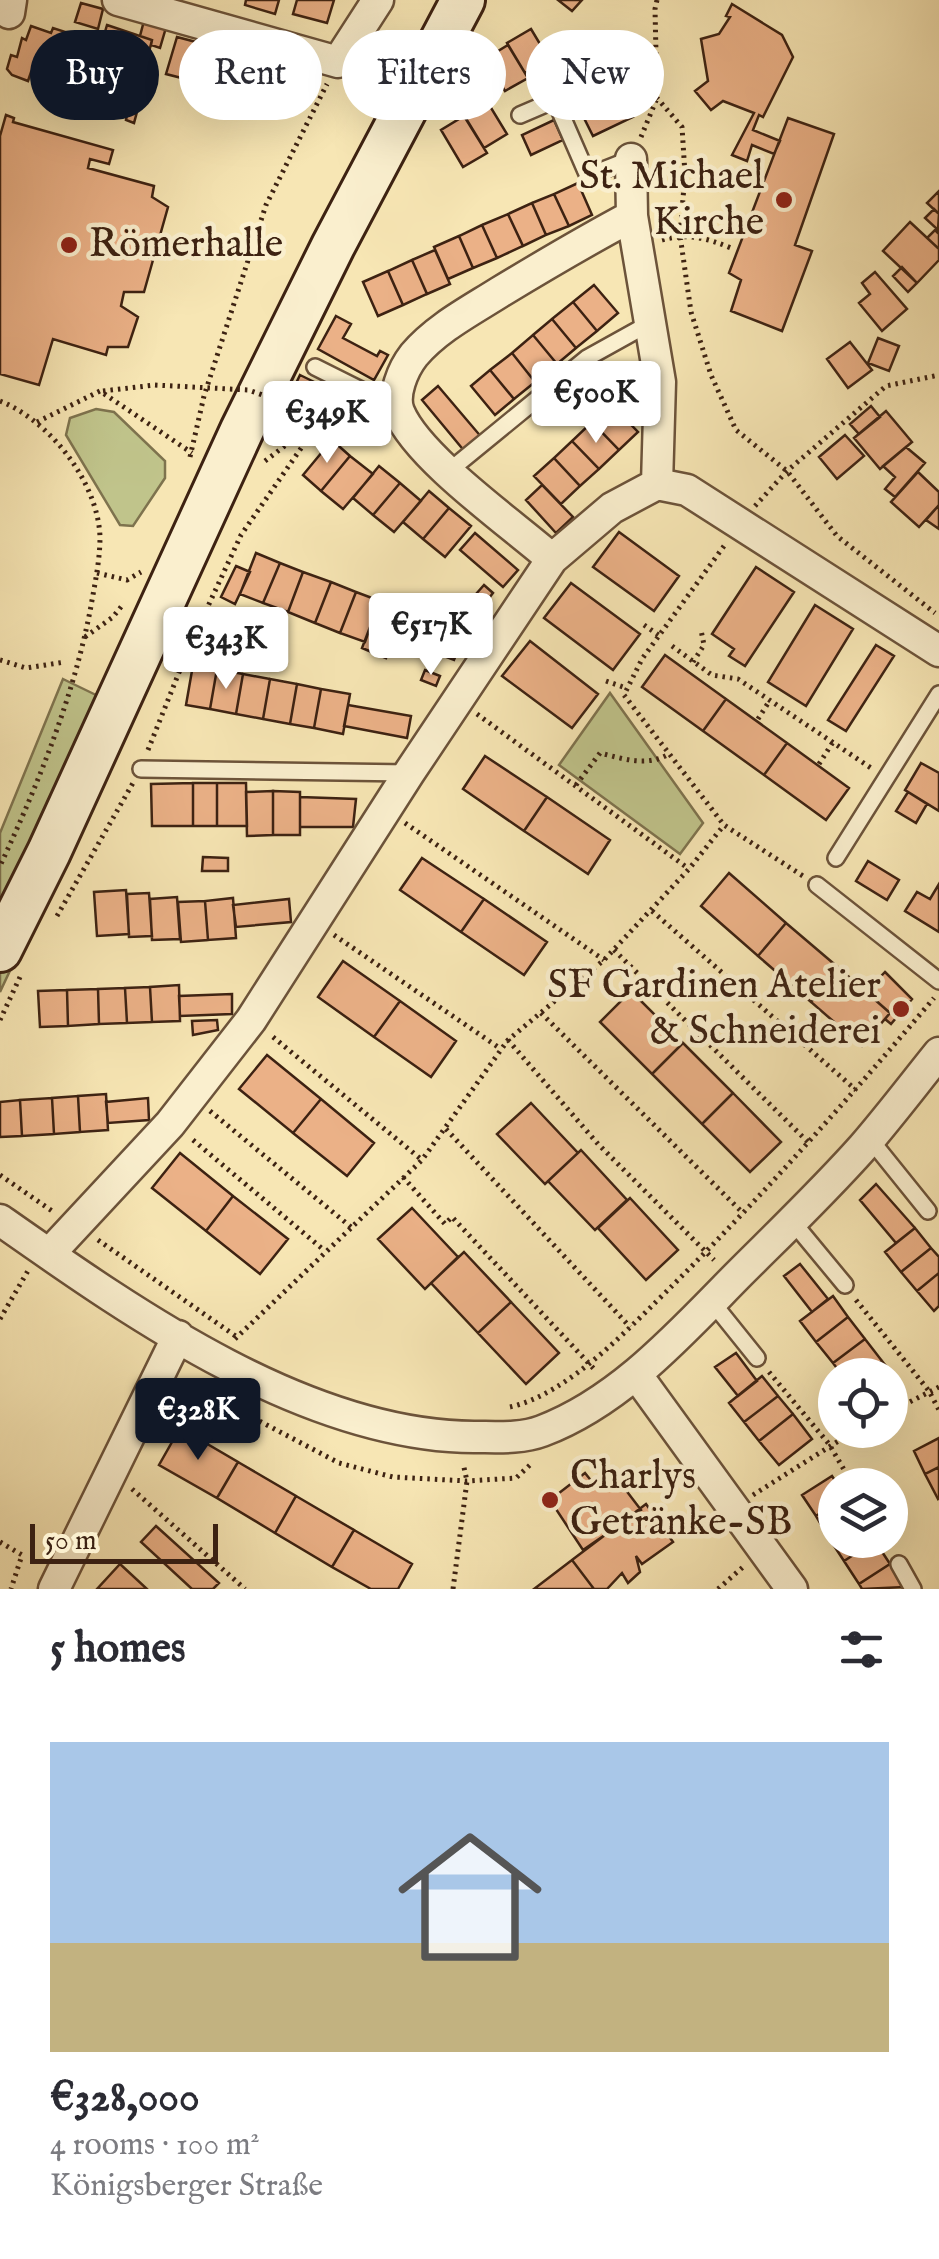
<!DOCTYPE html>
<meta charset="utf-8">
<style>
:root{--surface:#fff;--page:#f7f7f7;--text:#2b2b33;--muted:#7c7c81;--line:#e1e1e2;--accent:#111827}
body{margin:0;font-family:"IM FELL English",serif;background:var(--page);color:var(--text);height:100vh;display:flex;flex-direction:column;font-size:38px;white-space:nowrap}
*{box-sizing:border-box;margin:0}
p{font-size:32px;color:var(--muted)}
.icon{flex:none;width:55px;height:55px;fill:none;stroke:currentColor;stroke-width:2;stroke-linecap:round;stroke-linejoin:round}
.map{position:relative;height:1589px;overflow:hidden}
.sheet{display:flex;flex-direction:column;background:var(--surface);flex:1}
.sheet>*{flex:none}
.hud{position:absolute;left:30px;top:30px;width:880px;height:90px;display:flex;gap:20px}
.tools{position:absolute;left:818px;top:1358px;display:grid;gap:20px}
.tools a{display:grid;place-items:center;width:90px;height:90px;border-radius:50%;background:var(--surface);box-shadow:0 10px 40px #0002;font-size:50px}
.scale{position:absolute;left:30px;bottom:25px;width:188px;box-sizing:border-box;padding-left:10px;border:5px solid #3d2212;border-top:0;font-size:28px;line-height:35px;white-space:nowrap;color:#3d2212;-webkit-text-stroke:8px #faefce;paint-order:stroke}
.price{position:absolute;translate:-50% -85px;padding:0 22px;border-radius:10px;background:#fff;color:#222;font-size:32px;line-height:65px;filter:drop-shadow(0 2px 5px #0008)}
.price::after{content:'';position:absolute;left:50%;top:60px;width:30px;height:22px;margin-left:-15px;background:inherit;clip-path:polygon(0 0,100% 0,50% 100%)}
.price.selected{background:var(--accent);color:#fff}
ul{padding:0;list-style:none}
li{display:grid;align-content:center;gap:20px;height:530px;padding:0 50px}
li+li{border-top:2px solid var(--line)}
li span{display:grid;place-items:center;height:310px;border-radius:0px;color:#555}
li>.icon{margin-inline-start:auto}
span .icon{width:180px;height:180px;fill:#fffc;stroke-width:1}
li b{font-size:42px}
h2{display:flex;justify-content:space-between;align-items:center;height:120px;padding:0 50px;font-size:42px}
.tag{padding:0 35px;border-radius:45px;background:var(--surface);box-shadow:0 10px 40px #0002;font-size:35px;line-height:90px}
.tag.selected{background:var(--accent);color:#fff}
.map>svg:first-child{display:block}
.green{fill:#c0c48b;stroke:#7e734e;stroke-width:2.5}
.building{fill:#ebb187;stroke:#3d2212;stroke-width:2.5}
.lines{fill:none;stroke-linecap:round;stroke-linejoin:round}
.lane-casing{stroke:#6c533a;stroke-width:20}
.street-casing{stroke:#6c533a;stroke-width:35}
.secondary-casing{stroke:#3d2212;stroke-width:48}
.path{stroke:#3d2212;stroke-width:5;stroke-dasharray:2.5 5;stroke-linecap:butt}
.lane{stroke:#faefce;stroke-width:15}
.street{stroke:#faefce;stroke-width:30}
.secondary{stroke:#faefce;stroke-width:42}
.path-bridge{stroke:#3d2212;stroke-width:5;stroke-dasharray:2.5 5;stroke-linecap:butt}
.poi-dot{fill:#8f2418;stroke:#faefce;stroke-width:4}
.labels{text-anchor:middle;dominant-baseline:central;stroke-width:9;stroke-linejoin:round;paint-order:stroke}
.poi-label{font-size:40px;fill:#3d2212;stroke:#faefce;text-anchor:end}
</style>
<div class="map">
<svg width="939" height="1589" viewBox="0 0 939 1589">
<rect width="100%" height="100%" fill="#f7e6b4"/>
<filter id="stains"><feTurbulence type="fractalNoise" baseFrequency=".002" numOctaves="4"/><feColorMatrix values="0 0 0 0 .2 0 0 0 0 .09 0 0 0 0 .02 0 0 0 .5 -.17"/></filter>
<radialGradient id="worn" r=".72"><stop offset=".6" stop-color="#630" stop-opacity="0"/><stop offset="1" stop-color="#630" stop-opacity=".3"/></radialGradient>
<path class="green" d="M96 409 114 412 165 461V478L133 526 120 525 66 435 70 418Z
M63 679 131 712 0 992V833Z
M610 693 703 823 680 854 559 765Z"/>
<path class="building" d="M246 0H279L275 14 245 5Z
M297 0H334L327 23 293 14Z
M558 0H582L572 11Z
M81 3 103 9 98 29 75 22Z
M732 4 782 35 793 57 763 117 759 115 753 130 780 141 774 154 752 145 747 161 732 155 754 113 723 101 711 110 695 91 708 81 701 39 719 34 730 17 726 16Z
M145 17 167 24 160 48 151 45 152 40 140 36Z
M107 25 152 40 139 91 118 85 114 94 107 98 98 96 93 87 96 76H92Z
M31 26 51 33 53 28 84 38 75 73 61 81 31 72 28 81 12 75 7 69 11 55 17 57 22 38 26 40Z
M531 29 549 59 525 73 507 43Z
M177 37 215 47 212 59 215 65 214 71 207 73 205 84 166 74Z
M508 45 528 78 505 91 485 59Z
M644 48 645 71 617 72 615 49Z
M244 55 280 66 268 104 253 100 250 109 228 102Z
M617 84 633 117 593 136 577 104Z
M280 85 293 89 287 107 274 103Z
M485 98 507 134 484 148 462 112Z
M129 105 138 108 134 123 126 120Z
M6 115 14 118 13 122 113 150 109 164 90 159 88 168 154 186 152 197 168 207 159 239 140 238 137 252 153 260 144 292H124L121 306 138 317 128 347H108L106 355 53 339 39 385 0 374V136Z
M464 116 487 153 463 167 441 130Z
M788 118 834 134 795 245 812 251 782 331 731 311 741 280 729 273Z
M554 120 563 140 531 155 522 135Z
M578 183 592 215 569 226 554 194Z
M939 191V214L927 203Z
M554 194 569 226 546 235 532 203Z
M532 203 546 235 523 246 508 214Z
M934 209 939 214 938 230 925 218Z
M508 214 523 246 497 258 482 225Z
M910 222 939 249V260L917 283 883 251Z
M482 225 497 258 473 268 459 236Z
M935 230 939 234V249L927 238Z
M459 236 473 268 448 279 434 247Z
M435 250 450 284 427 294 412 260Z
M412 260 427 294 403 305 388 271Z
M902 267 917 283 908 292 893 276Z
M388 271 403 305 378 316 363 282Z
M875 272 907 309 882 331 859 303 870 294 862 283Z
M594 285 618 313 597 331 573 302Z
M573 302 597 331 576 348 552 319Z
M336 316 351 324 343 338 377 356 380 351 388 355 374 380 318 349Z
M552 319 576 348 557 364 533 335Z
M533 335 557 364 535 382 512 353Z
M878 338 899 346 889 371 868 363Z
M850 342 872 370 848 388 827 359Z
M512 353 535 382 514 399 490 370Z
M490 370 514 399 495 415 471 386Z
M300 375 353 401 344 420 291 394Z
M438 386 483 439 466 453 422 400Z
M611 404 638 432 619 450 592 422Z
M871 406 880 417 859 434 850 424Z
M886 411 912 442 880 469 854 438Z
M592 422 619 450 599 469 572 441Z
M845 435 864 456 837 479 819 457Z
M332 440 350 456 321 491 303 475Z
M572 441 599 469 580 486 554 458Z
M906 447 925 463 895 497 885 489 895 477 883 466Z
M350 456 373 474 343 509 321 491Z
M554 458 580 486 561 504 534 476Z
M379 466 400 483 373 515 353 498Z
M918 472 939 492V505L919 527 891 502Z
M400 483 421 501 394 532 373 515Z
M542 485 573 517 556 533 526 500Z
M429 491 449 508 423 539 403 522Z
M939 505V529L926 520Z
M449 508 471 526 445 557 423 539Z
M619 532 679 576 654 611 593 567Z
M475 533 518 570 503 587 460 550Z
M256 553 280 563 263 603 240 594Z
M280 563 303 572 288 612 263 603Z
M236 566 250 572 235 604 221 597Z
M756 567 794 592 745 666 729 656 734 649 712 634Z
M303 572 331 582 315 623 288 612Z
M331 582 356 592 340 633 315 623Z
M571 583 640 634 613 670 544 618Z
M484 585 493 593 486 602 476 594Z
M356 592 380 601 365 642 340 633Z
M380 601 405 611 386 658 362 648Z
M815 605 853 629 806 706 768 682Z
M403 615 463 638 454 660 394 637Z
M530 641 598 694 572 728 502 676Z
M876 645 894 656 846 731 828 720Z
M665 655 726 699 703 731 642 687Z
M193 665 217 669 210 709 186 705Z
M217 669 243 674 236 714 210 709Z
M425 670 440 676 436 686 421 680Z
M243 674 270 679 263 719 236 714Z
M270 679 297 684 290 724 263 719Z
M297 684 321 689 314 728 290 724Z
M321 689 350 694 343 734 314 728Z
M726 699 787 743 764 775 703 731Z
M348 705 411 716 407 738 344 726Z
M787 743 849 788 826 820 764 775Z
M485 756 547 797 524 831 463 789Z
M921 763 939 773V811L905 790Z
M193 783H217V826H193Z
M193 783V826H152L151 784Z
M217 783H246L247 826H217Z
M273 791V835L247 836 246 792Z
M273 791 300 792V835H273Z
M908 792 927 804 916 823 896 811Z
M300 797 356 799 353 827H300Z
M547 797 610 840 588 874 524 831Z
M203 857 228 858V871H202Z
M422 858 484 899 461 932 400 890Z
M868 861 899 880 887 900 856 881Z
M729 873 786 923 758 956 701 906Z
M939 884V932L905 911 917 892 930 899Z
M126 890 129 934 97 936 94 892Z
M149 893 152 936 129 937 127 894Z
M177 897 180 939 152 940 150 899Z
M233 898 236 938 208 940 205 901Z
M289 899 291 922 236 927 233 905Z
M484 899 547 942 524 975 461 932Z
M205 901 208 940 181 942 178 902Z
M786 923 840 969 811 1002 758 956Z
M343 961 400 1001 374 1037 318 997Z
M840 969 890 1013 862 1046 811 1002Z
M885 972 912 999 891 1024 885 1019 890 1013 866 992Z
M179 985 180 1021 152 1022 150 987Z
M150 987 152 1022 127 1023 125 988Z
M125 988 127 1023 99 1024 98 989Z
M98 989 99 1024 68 1026 67 990Z
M67 990 68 1026 40 1027 38 991Z
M631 991 683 1043 652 1074 600 1022Z
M232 994V1014L180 1016 179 996Z
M400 1001 456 1041 431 1077 374 1037Z
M217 1020 218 1030 193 1035 192 1021Z
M683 1043 733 1093 702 1124 652 1074Z
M267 1055 321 1099 293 1133 239 1089Z
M733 1093 781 1142 750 1172 702 1124Z
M106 1094 108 1130 80 1132 78 1096Z
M78 1096 80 1132 54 1134 52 1098Z
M52 1098 54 1134 22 1136 20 1100Z
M148 1098 149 1120 108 1123 106 1102Z
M321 1099 374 1143 347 1176 293 1133Z
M20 1100 22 1136 0 1137V1102Z
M531 1103 578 1153 545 1184 497 1134Z
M581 1150 627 1200 595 1230 548 1181Z
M180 1153 233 1196 206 1231 152 1188Z
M876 1184 915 1228 896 1243 860 1200Z
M233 1196 288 1239 260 1274 206 1231Z
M630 1198 678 1250 646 1280 598 1228Z
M412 1208 458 1257 425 1289 378 1239Z
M915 1228 931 1248 901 1272 885 1252Z
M931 1248 939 1257V1273L917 1291 901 1272Z
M464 1252 511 1302 478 1333 431 1283Z
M800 1264 828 1299 812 1312 784 1276Z
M939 1273V1306L934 1311 917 1291Z
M833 1296 848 1317 816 1342 800 1321Z
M511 1302 559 1353 526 1384 478 1333Z
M848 1317 865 1339 833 1363 816 1342Z
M865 1339 882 1361 864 1375H842L833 1363Z
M736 1353 757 1381 738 1396 715 1367Z
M882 1361 898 1381 890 1388V1375H864Z
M762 1376 778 1396 744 1422 729 1403Z
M778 1396 793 1414 759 1441 744 1422Z
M793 1414 812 1439 779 1465 759 1441Z
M180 1428 238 1462 217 1498 159 1465Z
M939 1438V1467L925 1474 914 1451Z
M238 1462 296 1496 275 1533 217 1498Z
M939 1467V1498L938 1499 925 1474Z
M609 1468 641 1510 583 1550 550 1500 585 1473 593 1483Z
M832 1476 838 1485H835V1503L816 1516 802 1495Z
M296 1496 354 1530 332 1567 275 1533Z
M835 1503V1534L829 1538 816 1516Z
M646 1504 673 1542 642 1564 636 1556 640 1572 628 1583 622 1573 607 1589H594L572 1560Z
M156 1526 219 1583 213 1589H192L141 1542Z
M354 1530 412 1564 398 1589H371L332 1567Z
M835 1534V1540L875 1541 844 1561 829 1538Z
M875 1541 890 1564 859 1584 844 1561Z
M572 1560 594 1589H534Z
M120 1564 147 1589H97Z
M890 1564 905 1587 862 1589 859 1584Z"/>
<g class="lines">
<g class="lane-casing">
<path id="lane" d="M520 115 555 100 588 176 631 159
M315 367 397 408
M449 471 587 358 650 323
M141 769 409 773
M836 858 939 694
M817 885 939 981
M870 1139 928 1211
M792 1221 845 1285
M712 1302 757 1358
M899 1564 913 1589"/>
</g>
<g class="street-casing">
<path id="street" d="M118 0 338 62 378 0
M9 13 11 0
M631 159 632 216 660 382 657 484
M552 559C512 524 418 458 399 412 392 395 403 369 414 355 437 328 470 311 500 292 543 266 587 240 632 216
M0 1220C134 1314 306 1436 474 1437 496 1437 521 1439 542 1431 619 1402 679 1335 736 1277 779 1234 823 1192 863 1147 889 1117 914 1084 939 1053
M49 1254 170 1124 251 1020 409 773 552 559 612 508 657 484 687 490 939 651
M636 1374 792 1589
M54 1589 178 1336"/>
</g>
<g class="secondary-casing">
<path id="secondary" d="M0 950 49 852 242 430 333 246 463 0"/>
</g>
<path class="path" d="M657 0 655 9 657 98 682 127 685 174 680 235 691 312 711 375 736 430 787 471 837 536 935 613
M641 137 657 98
M662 240C688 233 707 238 731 248
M103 391 155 385
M0 401C50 421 98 482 100 537 100 560 95 583 91 606 74 696 39 782 0 866
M306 410 376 442 385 440
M37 422 100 391 192 453
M277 431 319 418
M190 457 204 396 266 205 327 84
M265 461 316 422
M755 506 787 471 886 386 939 375
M724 546 642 659 624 695 724 825 803 876
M97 573 127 580 141 572
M644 625 660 636
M85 637 113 617 124 603
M672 646 712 675 738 679 871 768
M0 660 26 668 65 662
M693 662 704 645 701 630
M606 681 626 688
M477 714 689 869
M758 719 770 700
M148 750 190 645 241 535 322 418
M819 764 833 742
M576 785 600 753C624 759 647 767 669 754
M405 823 604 960
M652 911 856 1090
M57 916 133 783
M334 935 501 1049
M614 950 809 1143
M541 1013 743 1213
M0 1020 20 977
M273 1037 422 1160
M508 1040 598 1144 714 1260
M210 1111 351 1227
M446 1129 630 1327
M193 1140 325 1251
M0 1175 55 1213
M403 1177 445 1224 452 1217 595 1370
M98 1240 237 1337
M856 1300 929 1391 939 1410
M0 1319 29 1269
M235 1339 422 1160 508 1040 604 960 689 869 724 825
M769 1372 829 1444 853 1485
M210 1388 229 1405 339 1463 393 1477 467 1481 516 1478 531 1464
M510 1407C569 1394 631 1326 673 1285 765 1193 850 1097 934 998
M890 1412 939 1387
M132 1489 245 1589
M753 1495 856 1430
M0 1542 22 1555 11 1589
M453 1589 467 1481 463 1463
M718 1589 743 1567"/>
<use href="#lane" class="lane"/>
<use href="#street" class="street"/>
<use href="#secondary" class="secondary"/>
<path class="path-bridge" d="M155 385 248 390 306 410"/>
</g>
<g class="poi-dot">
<circle cx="784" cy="200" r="10"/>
<circle cx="69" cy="245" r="10"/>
<circle cx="901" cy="1009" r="10"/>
<circle cx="550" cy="1500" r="10"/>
</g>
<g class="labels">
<g class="poi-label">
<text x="764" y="177">St. Michael<tspan x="764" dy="46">Kirche</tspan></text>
<text x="89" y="245" text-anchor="start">Römerhalle</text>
<text x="881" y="986">SF Gardinen Atelier<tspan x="881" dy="46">&amp; Schneiderei</tspan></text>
<text x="570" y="1477" text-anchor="start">Charlys<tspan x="570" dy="46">Getränke-SB</tspan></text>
</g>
</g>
<rect width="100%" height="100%" filter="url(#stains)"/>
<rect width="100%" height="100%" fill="url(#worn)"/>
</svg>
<div class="tools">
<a><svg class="icon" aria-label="locate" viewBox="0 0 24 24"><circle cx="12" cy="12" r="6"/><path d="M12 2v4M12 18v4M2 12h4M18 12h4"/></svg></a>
<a><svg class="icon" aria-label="layers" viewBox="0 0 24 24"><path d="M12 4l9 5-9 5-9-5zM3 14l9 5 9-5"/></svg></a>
</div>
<div class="scale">50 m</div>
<b class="price" style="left:596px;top:446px">€500K</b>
<b class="price" style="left:327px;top:466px">€349K</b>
<b class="price" style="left:431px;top:678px">€517K</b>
<b class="price" style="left:226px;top:692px">€343K</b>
<b class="price selected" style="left:198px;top:1463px">€328K</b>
<div class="hud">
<a class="tag selected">Buy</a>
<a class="tag">Rent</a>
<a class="tag">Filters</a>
<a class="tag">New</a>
</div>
</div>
<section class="sheet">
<h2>5 homes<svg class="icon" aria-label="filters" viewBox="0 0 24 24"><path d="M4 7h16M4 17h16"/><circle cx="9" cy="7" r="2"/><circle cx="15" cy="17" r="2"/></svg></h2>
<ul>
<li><span style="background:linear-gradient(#a9c7e8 65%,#c2b280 0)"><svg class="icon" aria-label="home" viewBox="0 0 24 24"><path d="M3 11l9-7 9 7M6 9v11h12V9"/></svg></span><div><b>€328,000</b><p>4 rooms · 100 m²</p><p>Königsberger Straße</p></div></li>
</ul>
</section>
